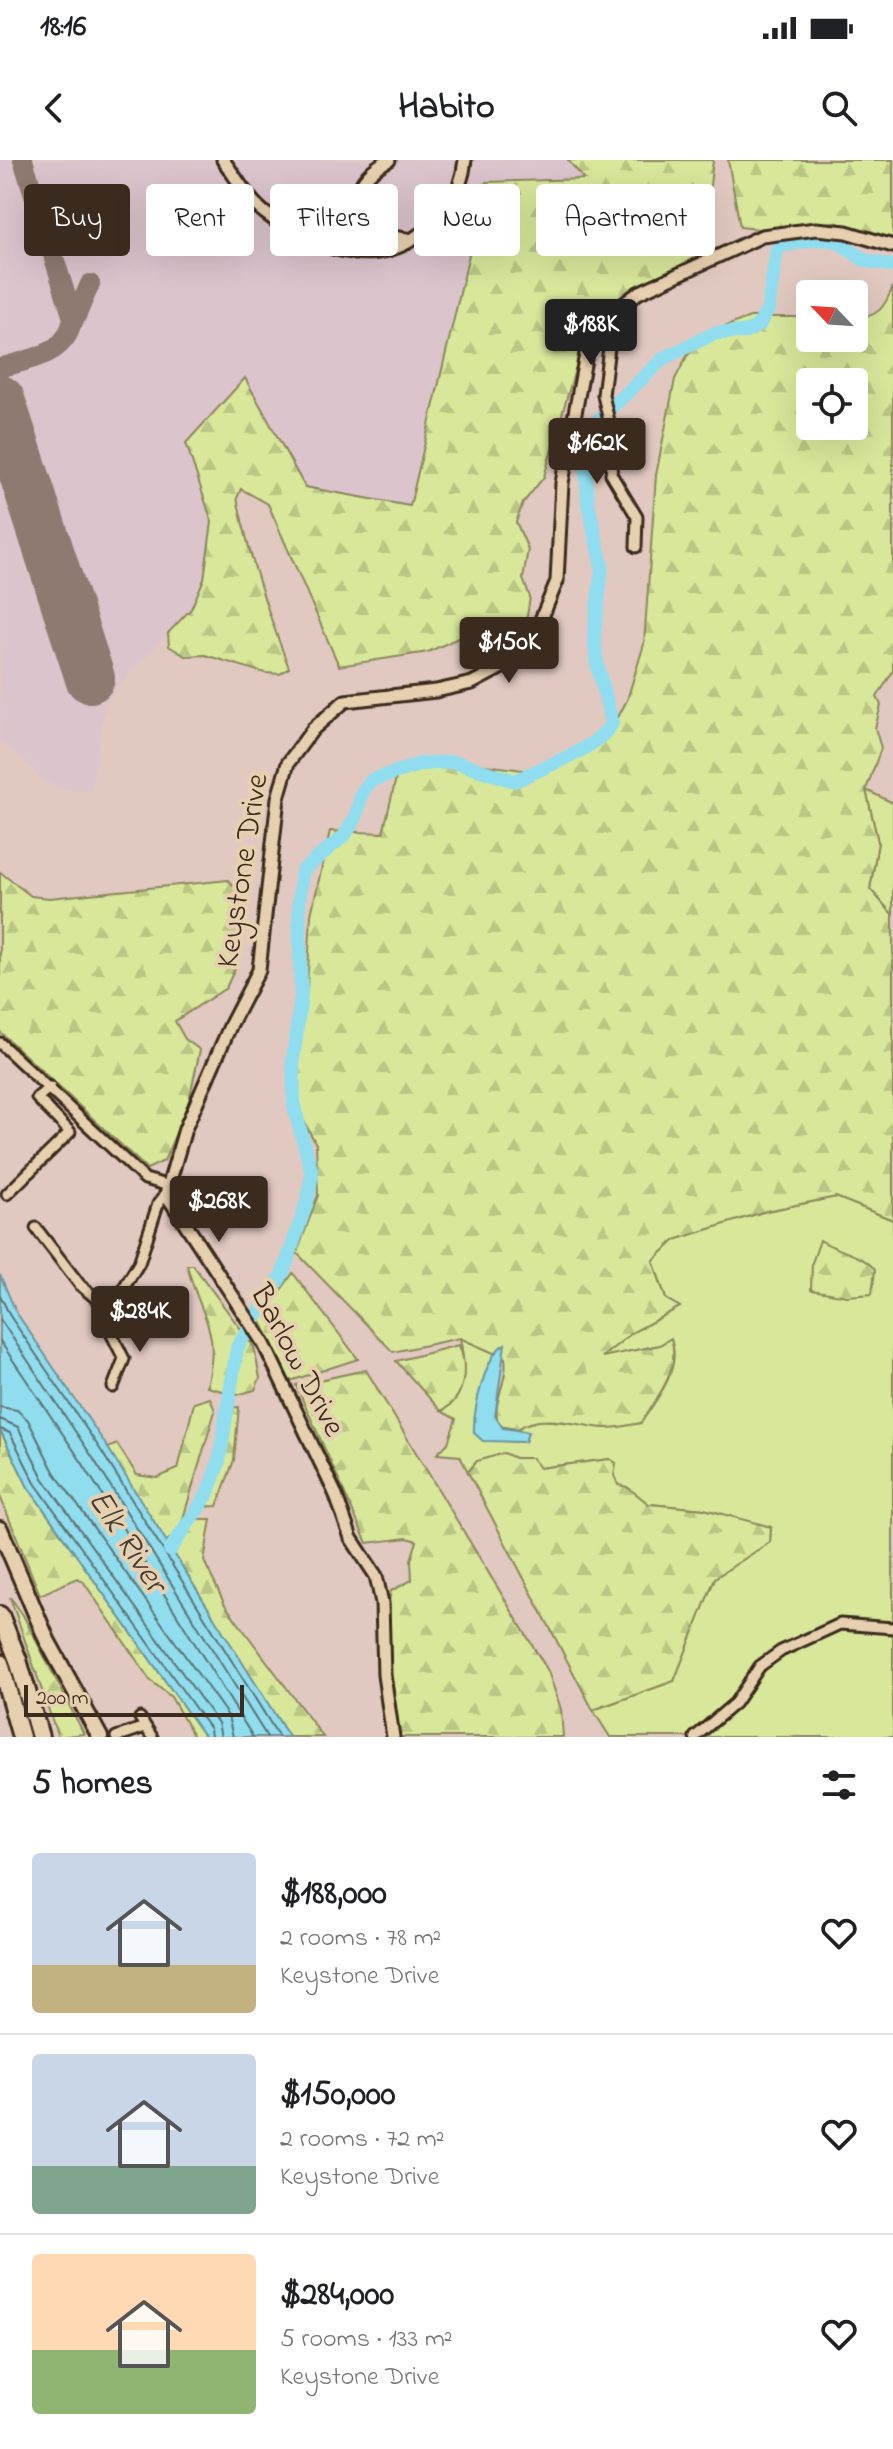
<!DOCTYPE html>
<meta charset="utf-8">
<style>
:root{--surface:#fff;--page:#f6f6f6;--text:#202124;--muted:#757577;--line:#e0e0e0;--accent:#3b2a1e}
body{margin:0;font-family:"Indie Flower",sans-serif;background:var(--page);color:var(--text);height:100vh;display:flex;flex-direction:column;font-size:30px;white-space:nowrap}
*{box-sizing:border-box;margin:0}
p{font-size:26px;color:var(--muted)}
.icon{flex:none;width:44px;height:44px;fill:none;stroke:currentColor;stroke-width:2;stroke-linecap:round;stroke-linejoin:round}
.map{position:relative;height:1577px;overflow:hidden}
.drawer{display:flex;flex-direction:column;background:var(--surface);flex:1}
.drawer>*{flex:none}
.banner{position:absolute;left:24px;top:24px;width:846px;height:72px;display:flex;gap:16px}
.needle{width:52px;rotate:295deg}
.buttons{position:absolute;left:796px;top:120px;display:grid;gap:16px}
.buttons a{display:grid;place-items:center;width:72px;height:72px;border-radius:8px;background:var(--surface);box-shadow:0 8px 32px #0002;font-size:40px}
.scale{position:absolute;left:24px;bottom:20px;width:220px;box-sizing:border-box;padding-left:8px;border:4px solid #3b2a1e;border-top:0;font-size:22px;line-height:28px;white-space:nowrap;color:#3b2a1e;-webkit-text-stroke:6px #e7d0af;paint-order:stroke}
.price{position:absolute;translate:-50% -68px;padding:0 18px;border-radius:8px;background:var(--accent);color:#fff;font-size:26px;line-height:52px;filter:drop-shadow(0 2px 4px #0008)}
.price::after{content:'';position:absolute;left:50%;top:48px;width:24px;height:18px;margin-left:-12px;background:inherit;clip-path:polygon(0 0,100% 0,50% 100%)}
.price.current{background:#222;color:#fff}
ul{padding:0;list-style:none}
li{display:flex;align-items:center;gap:24px;height:200px;padding:0 32px}
li+li{border-top:2px solid var(--line)}
li span{display:grid;place-items:center;flex:none;width:224px;height:160px;border-radius:8px;color:#555}
li>.icon{margin-inline-start:auto}
span .icon{width:96px;height:96px;fill:#fffc;stroke-width:1}
li b{font-size:34px}
h2{display:flex;justify-content:space-between;align-items:center;height:96px;padding:0 32px;font-size:34px}
.chip{padding:0 28px;border-radius:8px;background:var(--surface);box-shadow:0 8px 32px #0002;font-size:28px;line-height:72px}
.chip.current{background:var(--accent);color:#fff}
.status{display:flex;justify-content:space-between;align-items:center;height:56px;padding:0 40px;background:var(--surface);direction:ltr}
.status svg{height:22px;fill:currentColor}
header{display:flex;justify-content:space-between;align-items:center;height:104px;padding:0 32px;background:var(--surface);font-size:36px;font-weight:800}
.map>svg:first-child{display:block}
.built{fill:#dcc4cd}
.grass{fill:#d8e79a;stroke:#8a885c;stroke-width:2}
.forest{fill:url(#forest-firs);stroke:#8a885c;stroke-width:2;fill-rule:evenodd}
.water{fill:#90ddef;stroke:#6e959b;stroke-width:2}
.lines{fill:none;stroke-linecap:round;stroke-linejoin:round}
.shore{stroke:#5d7272;stroke-width:2}
.river{stroke:#90ddef;stroke-width:14}
.taxiway{stroke:#8e7a70;stroke-width:20}
.runway{stroke:#8e7a70;stroke-width:50}
.minor-casing{stroke:#3b2a1e;stroke-width:15}
.tertiary-casing{stroke:#3b2a1e;stroke-width:17}
.primary-casing{stroke:#3b2a1e;stroke-width:20}
.motorway-casing{stroke:#3b2a1e;stroke-width:22}
.minor{stroke:#e7d0af;stroke-width:9}
.tertiary{stroke:#e7d0af;stroke-width:11}
.primary{stroke:#e7d0af;stroke-width:14}
.motorway{stroke:#e7d0af;stroke-width:16}
.labels{text-anchor:middle;dominant-baseline:central;stroke-width:8;stroke-linejoin:round;paint-order:stroke}
.street-label{font-size:32px;fill:#3b2a1e;stroke:#e7d0af}
.water-label{font-size:34px;font-style:italic;fill:#443c33;stroke:#e7d0af}
</style>
<div class="status"><b>18:16</b><svg viewBox="0 0 49 12"><path d="M0 12V9h3v3zM5 12V6h3v6zM10 12V3h3v9zM15 12V0h3v12zM26 1h20v11H26zM47 4h2v5h-2z"/></svg></div>
<header><svg class="icon" aria-label="back" viewBox="0 0 24 24"><path d="M15 5l-7 7 7 7"/></svg>Habito<svg class="icon" aria-label="search" viewBox="0 0 24 24"><circle cx="10" cy="10" r="6"/><path d="M15 15l6 6"/></svg></header>
<div class="map">
<svg width="893" height="1577" viewBox="0 0 893 1577">
<defs>
<pattern id="forest-firs" width="22" height="20" patternUnits="userSpaceOnUse" patternTransform="scale(2)"><rect width="22" height="20" fill="#d8e79a"/><path d="M5 1l3.5 6h-7zM16 11l3.5 6h-7z" fill="#bac684"/></pattern>
</defs>
<rect width="100%" height="100%" fill="#e1c9c1"/>
<filter id="ink" filterUnits="userSpaceOnUse"><feTurbulence type="fractalNoise" baseFrequency=".0125" numOctaves="2"/><feDisplacementMap in="SourceGraphic" scale="16" xChannelSelector="R" yChannelSelector="G"/><feConvolveMatrix kernelMatrix="1 2 1 2 8 2 1 2 1" color-interpolation-filters="sRGB"/></filter>
<g filter="url(#ink)">
<path class="built" d="M0 0H568L585 19 485 23 410 346 305 327 245 219 186 283 212 362 204 418 191 449 117 527 105 546 91 629 59 628 42 620 22 598 0 582Z"/>
<path class="grass" d="M866 630 893 643V755L870 729 878 682Z
M836 1037 893 1060V1577H610L593 1550 674 1521 715 1417 770 1382 771 1367 704 1349 649 1344 618 1325 610 1299 539 1308 532 1299 477 1301 468 1312 460 1296 437 1294 448 1283 456 1259 441 1251C469 1237 465 1203 460 1178L495 1193 479 1234 474 1268 483 1280 525 1282 528 1272 499 1266C511 1268 521 1260 535 1260 574 1261 600 1270 640 1263 657 1239 682 1209 671 1179L660 1185 600 1198 633 1172 679 1147 666 1139 653 1100 675 1079 766 1051Z"/>
<path class="forest" d="M568 0H713L702 93C684 104 667 118 649 128 621 142 605 139 587 168L544 317 523 343 516 362 528 389 523 419 530 437 527 456 517 474 489 468 469 473 428 492 339 506 268 344 241 329 237 338C249 396 268 453 289 508L280 514 265 513 205 495 185 496 169 486 168 473 191 449 204 419 212 362 186 283 245 218 305 327 410 346 486 22 584 19Z
M728 0H893V79L834 62 759 69 740 67Z
M893 126V511L877 537 881 545 875 568 881 588 866 630 878 682 870 729 893 755V1060L836 1037 766 1051 675 1080 653 1101 666 1139 680 1147 633 1172 602 1197 660 1185 671 1178C681 1211 657 1237 641 1263 629 1265 615 1269 603 1268 574 1265 542 1252 517 1269L499 1266C490 1243 509 1222 505 1198L460 1178 393 1192 297 1093 318 1035 316 984 299 952 295 912 307 829 311 755 330 671 383 673 397 614 441 599 537 612 570 597 612 569 627 540 644 484 656 315 675 219 687 196 708 173 750 157H810V178H854V158C878 158 885 147 893 126ZM810 222H854V266H810Z
M0 712 31 736 49 738 228 720 241 733 235 808 226 828 175 861 185 879 200 890 188 945 164 1001 147 1009 0 872Z
M820 1080C836 1091 865 1095 875 1110L872 1134 847 1136 811 1130 812 1103Z
M187 1105H193L254 1187 260 1218 255 1230 237 1235 207 1227C221 1164 201 1161 187 1105Z
M293 1113 358 1199 290 1221 260 1160Z
M459 1185C468 1207 466 1239 441 1251L396 1201Z
M366 1210 548 1511 561 1549 563 1577H398C390 1529 380 1479 391 1431L412 1420 411 1400 417 1381 407 1378 367 1383 296 1225Z
M210 1238 215 1251 179 1372 165 1382 108 1288 117 1284 137 1315 157 1318 178 1309 194 1243Z
M239 1247 234 1300 217 1346 201 1347 219 1313 227 1248Z
M0 1270 28 1327 205 1577H194L171 1537 150 1520 83 1421 77 1418 40 1435 0 1336Z
M504 1293 515 1298H532L540 1308 610 1299 616 1303 614 1315 618 1325 627 1327 649 1344 704 1349 771 1367 770 1382 715 1418 674 1521 593 1550 468 1312 477 1301Z
M195 1359H211L204 1401 225 1445 323 1577H289L172 1394Z
M10 1437 23 1455 84 1574 58 1577Z"/>
<path class="water" d="M0 1115 16 1152 108 1288 289 1577H205L28 1327 0 1270Z
M505 1184 495 1256 503 1268 528 1272 525 1282 483 1281 474 1273C473 1251 485 1194 505 1184Z"/>
<g class="lines">
<path class="shore" d="M0 1135 10 1156 102 1292 279 1577
M0 1159 93 1298 267 1577
M0 1181 83 1304 253 1577
M0 1247 17 1250 28 1260 54 1312 228 1556 233 1577
M0 1259 18 1267 43 1318 218 1563 221 1577
M0 1269 10 1273 35 1323 210 1569 211 1577"/>
<path class="river" d="M170 1390 207 1335 219 1302 237 1188 283 1113 307 1042 312 1013 294 947 293 900 301 836 299 741 302 711 345 675 356 657 362 632 372 620 421 604 455 602 515 621C542 607 597 590 612 563L597 504 594 476 602 407 588 342 586 309 595 263 664 198 715 173 746 172 759 165 768 149 777 89 782 86 817 79 837 81 864 100 893 106"/>
<path class="taxiway" d="M73 163 90 124
M0 208C31 198 67 196 73 158L23 0"/>
<path class="runway" d="M0 240 90 518"/>
<g class="minor-casing">
<path id="minor" d="M603 159 610 179 603 235 614 283 611 314 637 357 636 387
M0 883 145 1019 166 1025
M7 1034 70 972 37 938 50 927
M36 1068 80 1125 109 1149
M113 1227 124 1199 107 1165V1155L139 1103 158 1044 166 1034
M140 1558 152 1577
M116 1577 145 1567
M695 1577 735 1543 760 1506 781 1491 840 1464 893 1468"/>
</g>
<g class="tertiary-casing">
<path id="tertiary" d="M223 0C236 17 248 40 265 53 307 85 366 109 413 79 443 60 461 36 465 0
M389 0C355 17 342 52 379 75L412 80
M325 85 353 68
M355 93 352 72 357 51
M393 1577 384 1515 382 1443 376 1416 351 1378 335 1333 264 1184 166 1034 185 969 231 864 259 810 278 638 288 603 313 569 345 541 436 531 472 523 510 503 533 479 557 421 562 323 586 194 600 162 638 133 762 76 816 69 846 72 893 86"/>
</g>
<g class="primary-casing">
<path id="primary" d="M0 1369 47 1480 100 1577"/>
</g>
<g class="motorway-casing">
<path id="motorway" d="M0 1455 18 1500 40 1577
M0 1503 21 1577"/>
</g>
<use href="#minor" class="minor"/>
<use href="#tertiary" class="tertiary"/>
<use href="#primary" class="primary"/>
<use href="#motorway" class="motorway"/>
</g>
</g>
<g class="labels">
<g class="street-label">
<text transform="translate(244 711) rotate(-81)">Keystone Drive</text>
<text transform="translate(296 1201) rotate(62)">Barlow Drive</text>
</g>
<g class="water-label">
<text transform="translate(126 1382) rotate(57)">Elk River</text>
</g>
</g>
</svg>
<div class="buttons">
<a><svg class="needle" viewBox="-14 -14 28 28"><path d="M0-13l5 13h-10z" fill="#e53935"/><path d="M0 13l5-13h-10z" fill="#757577"/></svg></a>
<a><svg class="icon" aria-label="locate" viewBox="0 0 24 24"><circle cx="12" cy="12" r="6"/><path d="M12 2v4M12 18v4M2 12h4M18 12h4"/></svg></a>
</div>
<div class="scale">200 m</div>
<b class="price current" style="left:591px;top:207px">$188K</b>
<b class="price" style="left:597px;top:326px">$162K</b>
<b class="price" style="left:509px;top:525px">$150K</b>
<b class="price" style="left:219px;top:1084px">$268K</b>
<b class="price" style="left:140px;top:1194px">$284K</b>
<div class="banner">
<a class="chip current">Buy</a>
<a class="chip">Rent</a>
<a class="chip">Filters</a>
<a class="chip">New</a>
<a class="chip">Apartment</a>
</div>
</div>
<section class="drawer">
<h2>5 homes<svg class="icon" aria-label="filters" viewBox="0 0 24 24"><path d="M4 7h16M4 17h16"/><circle cx="9" cy="7" r="2"/><circle cx="15" cy="17" r="2"/></svg></h2>
<ul>
<li><span style="background:linear-gradient(#c9d6e8 70%,#c2b280 0)"><svg class="icon" aria-label="home" viewBox="0 0 24 24"><path d="M3 11l9-7 9 7M6 9v11h12V9"/></svg></span><div><b>$188,000</b><p>2 rooms · 78 m²</p><p>Keystone Drive</p></div><svg class="icon" aria-label="heart" viewBox="0 0 24 24"><path d="M12 20l-8-8c-3-5 5-10 8-4 3-6 11-1 8 4z"/></svg></li>
<li><span style="background:linear-gradient(#c9d6e8 70%,#7fa58c 0)"><svg class="icon" aria-label="home" viewBox="0 0 24 24"><path d="M3 11l9-7 9 7M6 9v11h12V9"/></svg></span><div><b>$150,000</b><p>2 rooms · 72 m²</p><p>Keystone Drive</p></div><svg class="icon" aria-label="heart" viewBox="0 0 24 24"><path d="M12 20l-8-8c-3-5 5-10 8-4 3-6 11-1 8 4z"/></svg></li>
<li><span style="background:linear-gradient(#ffd9b3 60%,#8fb573 0)"><svg class="icon" aria-label="home" viewBox="0 0 24 24"><path d="M3 11l9-7 9 7M6 9v11h12V9"/></svg></span><div><b>$284,000</b><p>5 rooms · 133 m²</p><p>Keystone Drive</p></div><svg class="icon" aria-label="heart" viewBox="0 0 24 24"><path d="M12 20l-8-8c-3-5 5-10 8-4 3-6 11-1 8 4z"/></svg></li>
</ul>
</section>
